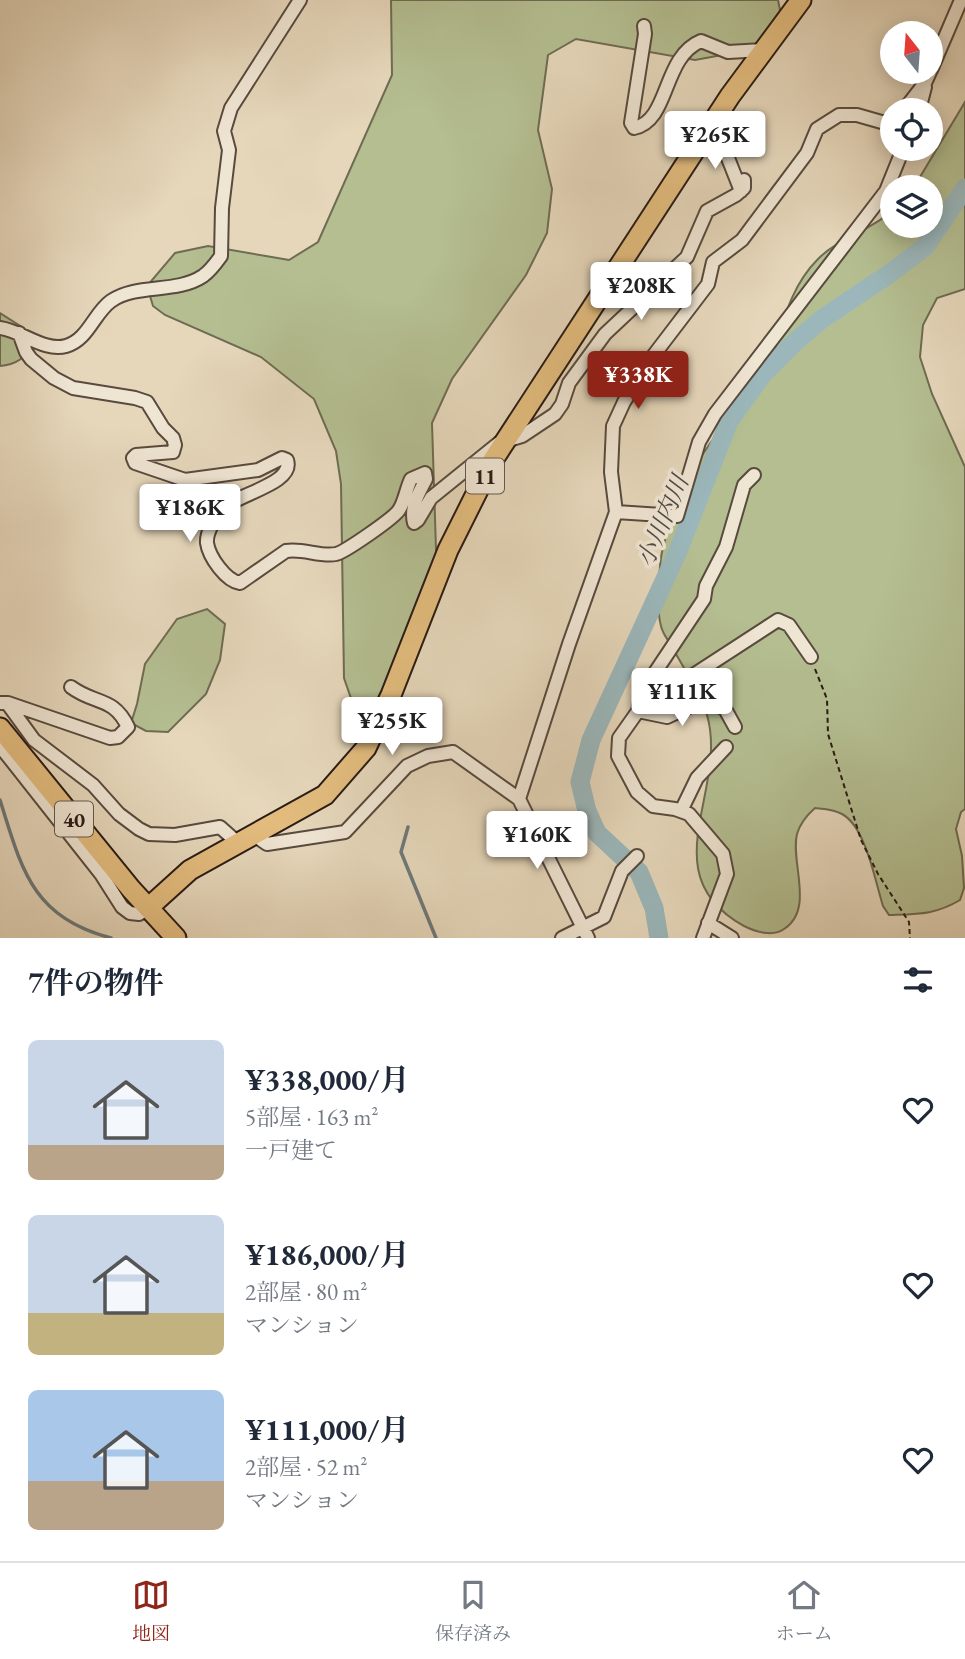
<!DOCTYPE html>
<html lang="ja">
<meta charset="utf-8">
<style>
:root{--surface:#fff;--page:#f6f6f7;--text:#1f2937;--muted:#747a83;--line:#e0e1e3;--accent:#8f2418}
body{margin:0;font-family:"EB Garamond","Noto Serif JP",serif;background:var(--page);color:var(--text);height:100vh;display:flex;flex-direction:column;font-size:26px;white-space:nowrap}
*{box-sizing:border-box;margin:0}
p{font-size:23px;color:var(--muted)}
.icon{flex:none;width:38px;height:38px;fill:none;stroke:currentColor;stroke-width:2;stroke-linecap:round;stroke-linejoin:round}
.map{position:relative;height:938px;overflow:hidden}
.panel{display:flex;flex-direction:column;background:var(--surface);flex:1}
.panel>*{flex:none}
.needle{width:46px;rotate:343deg}
.fabs{position:absolute;left:880px;top:21px;display:grid;gap:14px}
.fabs a{display:grid;place-items:center;width:63px;height:63px;border-radius:50%;background:var(--surface);box-shadow:0 4px 18px #0003;font-size:35px}
.price{position:absolute;translate:-50% -60px;padding:0 16px;border-radius:7px;background:#fff;color:#222;font-size:23px;line-height:46px;filter:drop-shadow(0 2px 4px #0008)}
.price::after{content:'';position:absolute;left:50%;top:42px;width:21px;height:16px;margin-left:-10px;background:inherit;clip-path:polygon(0 0,100% 0,50% 100%)}
.price.active{background:var(--accent);color:#fff}
ul{padding:0;list-style:none}
li{display:flex;align-items:center;gap:21px;height:175px;padding:0 28px}
li span{display:grid;place-items:center;flex:none;width:196px;height:140px;border-radius:10px;color:#555}
li>.icon{margin-inline-start:auto}
span .icon{width:84px;height:84px;fill:#fffc;stroke-width:1}
li b{font-size:30px}
h2{display:flex;justify-content:space-between;align-items:center;height:84px;padding:0 28px;font-size:30px}
.tabs{display:flex;justify-content:space-around;align-items:center;height:98px;border-top:2px solid var(--line);background:var(--surface);font-size:19px;color:var(--muted)}
.tabs a{display:grid;justify-items:center;gap:4px}
.tabs .active{color:var(--accent)}
.map>svg:first-child{display:block}
.green{fill:#b4be91;stroke:#6e6c53;stroke-width:2}
.lines{fill:none;stroke-linecap:round;stroke-linejoin:round}
.stream{stroke:#6d7979;stroke-width:3.5}
.river{stroke:#9bb7bb;stroke-width:19}
.minor-casing{stroke:#584a3e;stroke-width:16}
.primary-casing{stroke:#291b15;stroke-width:23}
.path{stroke:#291b15;stroke-width:2;stroke-dasharray:5 3.5;stroke-linecap:butt}
.minor{stroke:#efe5d3;stroke-width:12}
.primary{stroke:#e3bc7e;stroke-width:19}
.labels{text-anchor:middle;dominant-baseline:central;stroke-width:7;stroke-linejoin:round;paint-order:stroke}
.shield{fill:#efe5d3;stroke:#64584e;stroke-width:2}
.shield-label{font-size:21px;font-weight:bold;fill:#291b15}
.water-label{font-size:24px;font-style:italic;fill:#4b4a47;stroke:#efe5d3}
</style>
<div class="map">
<svg width="965" height="938" viewBox="0 0 965 938">
<rect width="100%" height="100%" fill="#e6d7bb"/>
<filter id="stains"><feTurbulence type="fractalNoise" baseFrequency=".00286" numOctaves="4"/><feColorMatrix values="0 0 0 0 .2 0 0 0 0 .09 0 0 0 0 .02 0 0 0 .5 -.17"/></filter>
<radialGradient id="worn" r=".72"><stop offset=".6" stop-color="#630" stop-opacity="0"/><stop offset="1" stop-color="#630" stop-opacity=".3"/></radialGradient>
<path class="green" d="M391 0H778L782 20 755 49 695 60 576 39 548 55 538 130 552 189 547 233 526 275 452 379 432 423 437 581 371 717 355 710 344 678 341 484 336 451 314 399 261 357 165 315 153 306 147 286 175 253 208 246 289 260 318 242 392 75Z
M965 102V289L937 298 923 325 920 357 932 394 965 467V809L961 812 956 829 962 856 964 888 960 900C935 915 918 914 889 915L883 906C875 881 866 827 842 814 833 809 825 809 815 808 807 815 800 824 797 834 790 862 815 909 784 929 773 937 756 932 744 926 650 874 729 791 707 715 702 697 680 662 671 645 667 639 662 632 661 626 656 609 659 564 663 547 672 513 691 470 711 442 721 430 736 421 746 410 753 401 761 389 766 379 771 370 773 358 775 348 785 315 793 284 818 259 840 237 870 231 892 211V226H931V187H914Z
M0 313 25 329 35 343C27 357 16 365 0 366Z
M207 609 225 624 220 660 206 694 168 732 146 731 131 723 137 704 145 664 177 619Z"/>
<g class="lines">
<path class="stream" d="M0 800C22 870 32 917 111 938
M408 827 401 852 436 938"/>
<path class="river" d="M659 938 654 908 639 872 597 833 587 811 580 782 591 740 678 551 729 421 763 374 796 341 822 319 889 274 925 247 965 188"/>
<g class="minor-casing">
<path id="minor" d="M644 26 645 34 631 123 634 128C670 121 662 57 701 41L728 52 763 50
M931 70 961 0
M904 110 925 83 930 72
M919 110 925 87
M701 139 724 148 741 191
M0 328C22 331 44 352 66 346 88 340 94 313 111 301 137 283 176 294 203 276 210 271 216 263 221 256L222 208 229 150 224 131 231 108 300 0
M19 333 26 352 31 359 54 378 73 388 135 398 147 402 163 428 173 438 175 445 173 452 136 455 133 458 135 463 185 480 258 470 282 458 287 460C295 484 236 494 223 509 216 516 206 532 207 543 209 557 226 581 240 583L286 551C303 548 320 557 336 554 345 552 394 518 399 510 405 501 406 489 411 479L425 473 426 479C419 493 410 506 414 523L418 520 431 498 499 443 522 436 555 414 562 404 569 383 605 334 687 257 707 211 736 195 744 188V180
M616 512 677 516 699 442 715 414 886 191 903 149
M0 703H7L34 740 93 785 119 814 139 829 149 834 175 835 220 827 238 843
M8 703 110 738 118 737 128 727C113 696 95 705 71 687
M735 727 725 709 709 701 697 703 667 717 638 711 642 692 704 599 706 586 726 547 744 485 754 475
M0 746 101 874 122 907 130 913 139 914 148 908
M519 799 569 644 616 512 611 472 613 426 624 402 650 360 708 284 713 262 742 240 807 153 817 129 839 115H857L885 123 892 119
M681 811 697 778 726 747
M254 835 267 844 345 832 407 766 428 756 453 752 519 799 588 938
M708 923 732 938
M562 938 604 917 622 871 637 856
M703 938 727 874 723 854 689 814 675 809 653 806 637 792 618 756 619 738 638 711 778 620 789 625 811 657"/>
</g>
<g class="primary-casing">
<path id="primary" d="M0 728 131 889 176 938
M148 908 190 870 325 795 366 748 391 695 448 550 493 460 730 96 801 0"/>
</g>
<path class="path" d="M815 669 827 699 828 734 861 840 878 874 909 922 910 938"/>
<use href="#minor" class="minor"/>
<use href="#primary" class="primary"/>
</g>
<g class="labels">
<g class="shield">
<rect x="466" y="458.5" width="38" height="35" rx="5"/>
<rect x="55" y="801.5" width="38" height="35" rx="5"/>
</g>
<g class="shield-label">
<text x="485" y="476">11</text>
<text x="74" y="819">40</text>
</g>
<g class="water-label">
<text transform="translate(662 521) rotate(-67)">小川内川</text>
</g>
</g>
<rect width="100%" height="100%" filter="url(#stains)"/>
<rect width="100%" height="100%" fill="url(#worn)"/>
</svg>
<div class="fabs">
<a><svg class="needle" viewBox="-14 -14 28 28"><path d="M0-13l5 13h-10z" fill="#e53935"/><path d="M0 13l5-13h-10z" fill="#747a83"/></svg></a>
<a><svg class="icon" aria-label="locate" viewBox="0 0 24 24"><circle cx="12" cy="12" r="6"/><path d="M12 2v4M12 18v4M2 12h4M18 12h4"/></svg></a>
<a><svg class="icon" aria-label="layers" viewBox="0 0 24 24"><path d="M12 4l9 5-9 5-9-5zM3 14l9 5 9-5"/></svg></a>
</div>
<b class="price" style="left:715px;top:171px">¥265K</b>
<b class="price" style="left:641px;top:322px">¥208K</b>
<b class="price active" style="left:638px;top:411px">¥338K</b>
<b class="price" style="left:190px;top:544px">¥186K</b>
<b class="price" style="left:682px;top:728px">¥111K</b>
<b class="price" style="left:392px;top:757px">¥255K</b>
<b class="price" style="left:537px;top:871px">¥160K</b>
</div>
<section class="panel">
<h2>7件の物件<svg class="icon" aria-label="filters" viewBox="0 0 24 24"><path d="M4 7h16M4 17h16"/><circle cx="9" cy="7" r="2"/><circle cx="15" cy="17" r="2"/></svg></h2>
<ul>
<li><span style="background:linear-gradient(#c9d6e8 75%,#b9a48a 0)"><svg class="icon" aria-label="home" viewBox="0 0 24 24"><path d="M3 11l9-7 9 7M6 9v11h12V9"/></svg></span><div><b>¥338,000/月</b><p>5部屋 · 163 m²</p><p>一戸建て</p></div><svg class="icon" aria-label="heart" viewBox="0 0 24 24"><path d="M12 20l-8-8c-3-5 5-10 8-4 3-6 11-1 8 4z"/></svg></li>
<li><span style="background:linear-gradient(#c9d6e8 70%,#c2b280 0)"><svg class="icon" aria-label="home" viewBox="0 0 24 24"><path d="M3 11l9-7 9 7M6 9v11h12V9"/></svg></span><div><b>¥186,000/月</b><p>2部屋 · 80 m²</p><p>マンション</p></div><svg class="icon" aria-label="heart" viewBox="0 0 24 24"><path d="M12 20l-8-8c-3-5 5-10 8-4 3-6 11-1 8 4z"/></svg></li>
<li><span style="background:linear-gradient(#a9c7e8 65%,#b9a48a 0)"><svg class="icon" aria-label="home" viewBox="0 0 24 24"><path d="M3 11l9-7 9 7M6 9v11h12V9"/></svg></span><div><b>¥111,000/月</b><p>2部屋 · 52 m²</p><p>マンション</p></div><svg class="icon" aria-label="heart" viewBox="0 0 24 24"><path d="M12 20l-8-8c-3-5 5-10 8-4 3-6 11-1 8 4z"/></svg></li>
</ul>
</section>
<nav class="tabs">
<a class="active"><svg class="icon" aria-label="map" viewBox="0 0 24 24"><path d="M3 6l6-2 6 2 6-2v14l-6 2-6-2-6 2zM9 4v14M15 6v14"/></svg>地図</a>
<a><svg class="icon" aria-label="saved" viewBox="0 0 24 24"><path d="M7 4h10v16l-5-4-5 4z"/></svg>保存済み</a>
<a><svg class="icon" aria-label="home" viewBox="0 0 24 24"><path d="M3 11l9-7 9 7M6 9v11h12V9"/></svg>ホーム</a>
</nav>
